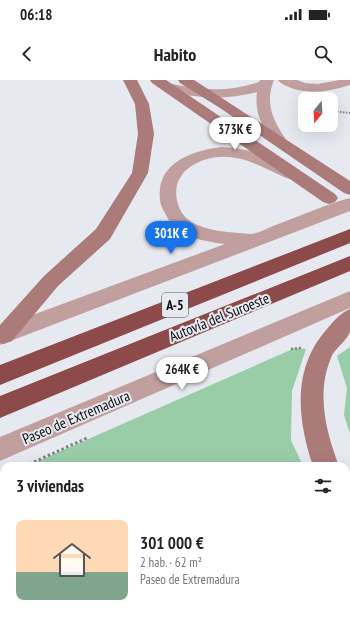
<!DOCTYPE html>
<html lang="es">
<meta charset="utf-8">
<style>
:root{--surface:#fff;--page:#f2f2f2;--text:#222;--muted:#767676;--line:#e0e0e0;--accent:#1a73e8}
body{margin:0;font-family:"PT Sans Narrow",sans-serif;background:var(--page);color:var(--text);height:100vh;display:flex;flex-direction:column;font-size:15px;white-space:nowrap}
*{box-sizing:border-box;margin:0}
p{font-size:13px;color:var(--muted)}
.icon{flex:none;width:22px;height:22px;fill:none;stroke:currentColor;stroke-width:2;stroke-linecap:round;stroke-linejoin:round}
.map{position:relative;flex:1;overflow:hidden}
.side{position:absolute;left:0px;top:382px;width:350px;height:156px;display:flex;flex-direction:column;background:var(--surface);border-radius:12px 12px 0 0;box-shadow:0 4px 16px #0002}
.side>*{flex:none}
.needle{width:26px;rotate:198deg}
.fabs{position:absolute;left:298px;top:12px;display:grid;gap:8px}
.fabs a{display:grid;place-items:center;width:40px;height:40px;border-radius:8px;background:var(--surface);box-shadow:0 4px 16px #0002;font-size:20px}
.price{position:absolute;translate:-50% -34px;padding:0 9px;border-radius:14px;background:#fff;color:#222;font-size:13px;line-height:26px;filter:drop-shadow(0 1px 2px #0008)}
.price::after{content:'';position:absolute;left:50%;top:24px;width:12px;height:9px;margin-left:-6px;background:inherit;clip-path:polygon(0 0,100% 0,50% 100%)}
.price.current{background:var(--accent);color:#fff}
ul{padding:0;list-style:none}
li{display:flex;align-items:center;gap:12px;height:100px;padding:0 16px}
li+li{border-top:1px solid var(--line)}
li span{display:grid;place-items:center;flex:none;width:112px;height:80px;border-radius:8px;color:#555}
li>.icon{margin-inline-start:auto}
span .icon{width:48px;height:48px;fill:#fffc;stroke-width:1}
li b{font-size:17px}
h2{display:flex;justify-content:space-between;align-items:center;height:48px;padding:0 16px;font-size:17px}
.status{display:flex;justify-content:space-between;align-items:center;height:28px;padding:0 20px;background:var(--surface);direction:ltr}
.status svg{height:11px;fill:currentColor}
header{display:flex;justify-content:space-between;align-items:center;height:52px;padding:0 16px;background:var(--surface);font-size:18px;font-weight:700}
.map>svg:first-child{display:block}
.green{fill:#99cda8}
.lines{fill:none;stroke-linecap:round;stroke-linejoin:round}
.path-far2{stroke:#7f8186;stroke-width:2;stroke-dasharray:1.5 1.5;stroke-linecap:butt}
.path-far1{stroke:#7f8186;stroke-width:2.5;stroke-dasharray:2 2;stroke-linecap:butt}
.path{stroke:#7f8186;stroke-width:3;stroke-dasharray:2.5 2.5;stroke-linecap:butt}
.street{fill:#c19f9e;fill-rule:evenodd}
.secondary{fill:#ab7b7a;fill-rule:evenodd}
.highway{fill:#8c4a4a;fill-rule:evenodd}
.labels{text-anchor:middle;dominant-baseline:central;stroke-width:4;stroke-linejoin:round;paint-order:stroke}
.shield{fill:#e6e9ef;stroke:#4d4e52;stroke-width:1}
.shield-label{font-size:14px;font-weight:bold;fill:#0b0c0e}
.street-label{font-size:15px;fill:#0b0c0e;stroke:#e6e9ef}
</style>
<div class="status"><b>06:18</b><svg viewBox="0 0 49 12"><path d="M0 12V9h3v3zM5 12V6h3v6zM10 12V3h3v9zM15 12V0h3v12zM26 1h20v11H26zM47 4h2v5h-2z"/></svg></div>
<header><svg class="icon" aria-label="back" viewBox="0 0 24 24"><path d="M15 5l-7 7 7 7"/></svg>Habito<svg class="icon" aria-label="search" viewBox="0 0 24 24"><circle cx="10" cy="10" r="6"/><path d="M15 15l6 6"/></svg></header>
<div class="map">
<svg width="350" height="538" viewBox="0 0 350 538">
<rect width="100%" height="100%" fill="#e6e9ef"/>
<path class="green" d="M350 267V354L344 335 347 308 337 276Z
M295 268 306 269 292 311 291 360 303 386H27Z
M4 396V452H0V398Z
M346 450 350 454V521L346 520Z"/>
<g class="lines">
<path class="path-far2" d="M331 31 350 33"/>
<path class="path-far1" d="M291 269 301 268"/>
<path class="path" d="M25 386 87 358
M0 397 4 395
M0 520 4 523
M23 534 30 538"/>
<path class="street" d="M260 0H274C264 24 274 43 288 62L285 65 280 67 275 65C263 48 254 34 257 12 224 21 195 18 162 10L160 7 162 4 167 3C199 10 228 13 259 2Z
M278 0H297L305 3 318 4 339 0H350V5C330 11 312 15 291 8 287 6 281 4 278 0Z
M221 67C250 67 274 80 300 91L302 95 300 99C289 102 279 94 269 90 249 80 229 73 207 79 197 82 185 88 180 98 172 110 177 133 190 141 207 152 231 152 250 154 257 154 266 149 273 146 298 137 324 125 350 118V131L0 265V247L225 164C209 162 191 159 177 150 172 147 168 139 165 133 160 126 159 118 160 109 163 80 197 70 221 67Z
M350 211V228L0 381V357Z"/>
<path class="secondary" d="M123 0H137L149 24 154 54 148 93 110 159 58 206 12 261 4 264 0 263V245L44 196 96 149 132 93 138 54 135 24Z
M150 0H166L335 114 338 118 335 122 329 124 323 122 152 3Z
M178 0H194L350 101V115L344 113 220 28 180 3Z
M350 229C350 236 350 244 350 251 349 259 334 269 331 278 316 313 326 352 339 386H313C297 339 292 288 327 249 334 241 340 233 350 229Z
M346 407 350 408V438L346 437Z
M0 456H4V484H0Z
M289 534H334L335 538H291Z"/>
<path class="highway" d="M350 149V163L0 305V285Z
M350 176V191L0 338V316Z"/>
</g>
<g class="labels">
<rect class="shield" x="162" y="213" width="26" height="24" rx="3"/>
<g class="shield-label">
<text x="175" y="225">A-5</text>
</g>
<g class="street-label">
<text transform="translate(219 237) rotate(-22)">Autovía del Suroeste</text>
<text transform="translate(76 337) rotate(-23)">Paseo de Extremadura</text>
</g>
</g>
</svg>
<div class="fabs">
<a><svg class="needle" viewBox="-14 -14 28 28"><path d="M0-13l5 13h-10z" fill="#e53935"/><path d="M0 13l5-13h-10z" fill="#767676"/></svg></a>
</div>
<b class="price" style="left:235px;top:71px">373K €</b>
<b class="price current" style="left:171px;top:175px">301K €</b>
<b class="price" style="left:182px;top:311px">264K €</b>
<section class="side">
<h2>3 viviendas<svg class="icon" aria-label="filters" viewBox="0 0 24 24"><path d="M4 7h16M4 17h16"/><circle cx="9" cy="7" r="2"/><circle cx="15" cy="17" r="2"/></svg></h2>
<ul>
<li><span style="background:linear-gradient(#ffd9b3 65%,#7fa58c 0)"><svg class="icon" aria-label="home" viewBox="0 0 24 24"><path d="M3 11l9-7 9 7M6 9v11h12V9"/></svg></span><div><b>301 000 €</b><p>2 hab. · 62 m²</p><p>Paseo de Extremadura</p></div></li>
</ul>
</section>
</div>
